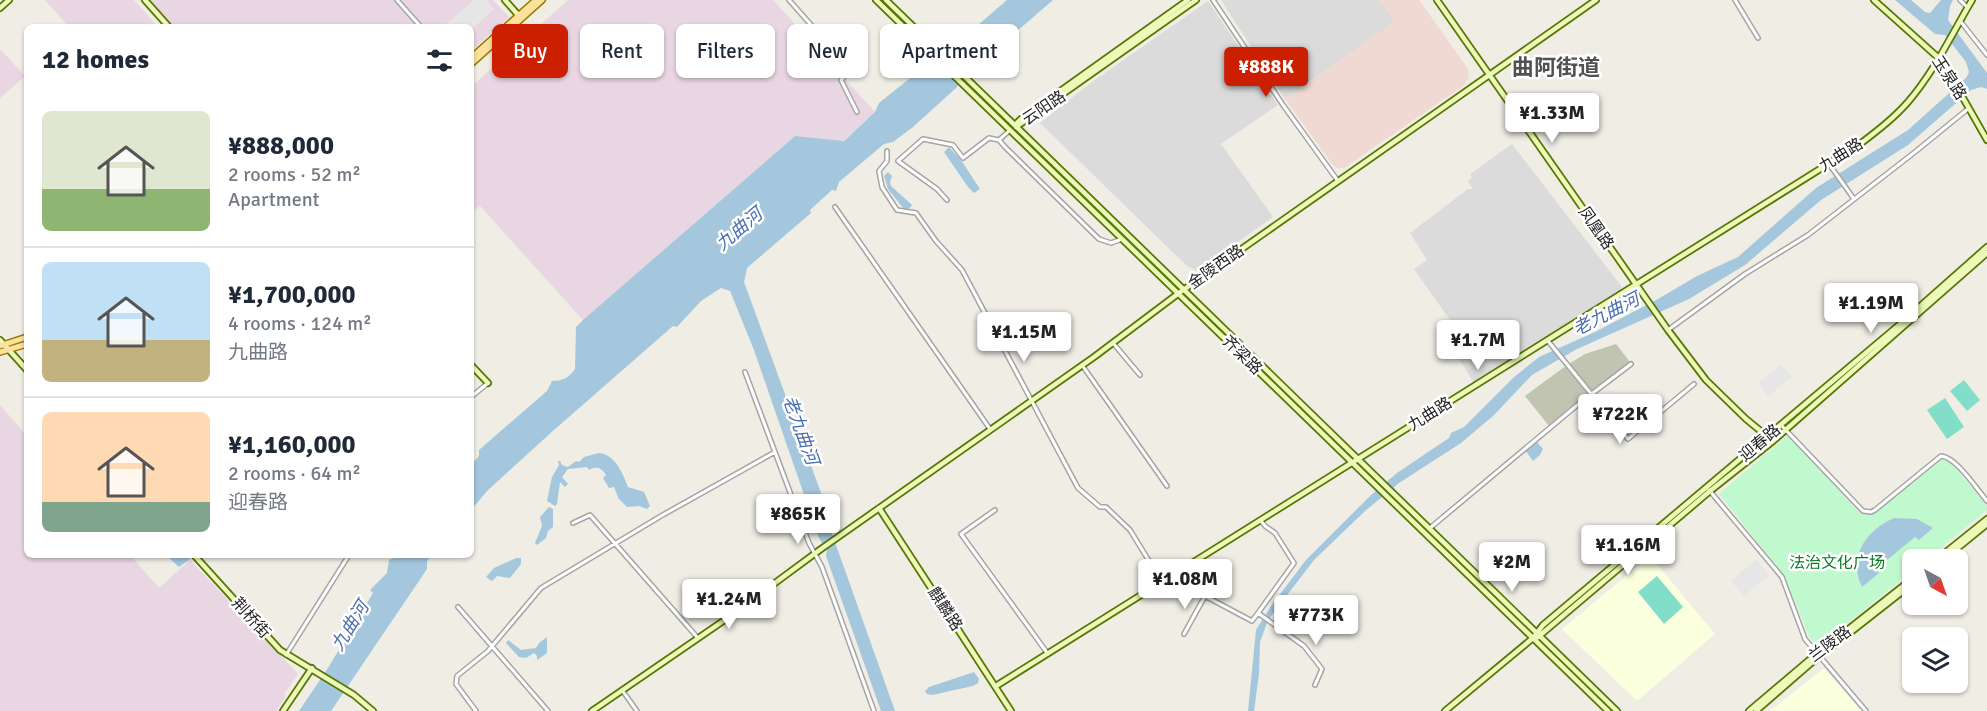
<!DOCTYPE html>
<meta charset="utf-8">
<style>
:root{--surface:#fff;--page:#f2f2f3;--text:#1f2937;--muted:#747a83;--line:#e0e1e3;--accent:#cc1f00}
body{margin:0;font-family:Signika,"Noto Sans SC",sans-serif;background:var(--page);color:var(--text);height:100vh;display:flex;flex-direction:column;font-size:22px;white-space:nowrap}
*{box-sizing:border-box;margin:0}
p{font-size:20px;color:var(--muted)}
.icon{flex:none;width:33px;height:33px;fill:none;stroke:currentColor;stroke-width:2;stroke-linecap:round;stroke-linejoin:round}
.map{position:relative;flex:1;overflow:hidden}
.details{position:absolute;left:24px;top:24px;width:450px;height:534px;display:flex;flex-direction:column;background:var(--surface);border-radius:9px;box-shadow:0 2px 4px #0004}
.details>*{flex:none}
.banner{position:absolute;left:492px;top:24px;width:570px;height:54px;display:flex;gap:12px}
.needle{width:39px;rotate:140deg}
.tools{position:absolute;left:1902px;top:549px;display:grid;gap:12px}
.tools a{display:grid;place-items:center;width:66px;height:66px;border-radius:9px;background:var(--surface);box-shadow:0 2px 4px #0004;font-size:30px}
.price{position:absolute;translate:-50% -51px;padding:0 14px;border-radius:6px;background:#fff;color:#222;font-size:20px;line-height:39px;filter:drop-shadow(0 2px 3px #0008)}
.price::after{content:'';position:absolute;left:50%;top:36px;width:18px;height:14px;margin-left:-9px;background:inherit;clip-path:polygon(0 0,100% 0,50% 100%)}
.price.selected{background:var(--accent);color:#fff}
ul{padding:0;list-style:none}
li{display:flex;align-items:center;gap:18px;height:150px;padding:0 18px}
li+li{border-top:2px solid var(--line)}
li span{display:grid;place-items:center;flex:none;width:168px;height:120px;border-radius:9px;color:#555}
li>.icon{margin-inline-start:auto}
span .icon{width:72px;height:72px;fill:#fffc;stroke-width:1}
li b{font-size:26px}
h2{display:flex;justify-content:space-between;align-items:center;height:72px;padding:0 18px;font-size:26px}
.pill{padding:0 21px;border-radius:9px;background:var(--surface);box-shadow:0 2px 4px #0004;font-size:21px;line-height:54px}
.pill.selected{background:var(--accent);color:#fff}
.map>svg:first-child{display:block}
.residential{fill:#dcdbdb}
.commercial{fill:#f0d9d3}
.industrial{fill:#e8d6e2}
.education{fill:#faffdd}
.construction{fill:#c1c4b0}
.park{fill:#c1f9ce}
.pitch{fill:#82dec9}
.parking{fill:#e6e6e6}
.water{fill:#a4c7dd}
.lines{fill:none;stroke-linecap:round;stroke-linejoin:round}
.street-casing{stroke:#a5a5a5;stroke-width:6}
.secondary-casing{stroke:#587605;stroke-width:8}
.primary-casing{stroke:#987d00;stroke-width:8}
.street{stroke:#fff;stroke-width:3}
.secondary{stroke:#ecf9b8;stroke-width:4.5}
.primary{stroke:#fce19d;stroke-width:5}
.labels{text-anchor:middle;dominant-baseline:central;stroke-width:5;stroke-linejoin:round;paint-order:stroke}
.street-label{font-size:16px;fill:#1e1e1e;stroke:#fff}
.park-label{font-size:16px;fill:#0b7d26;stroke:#fff}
.water-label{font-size:18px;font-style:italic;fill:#4a6dae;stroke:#fff}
.district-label{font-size:22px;font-weight:bold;fill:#515151;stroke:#fff}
</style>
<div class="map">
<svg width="1987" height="711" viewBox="0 0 1987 711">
<rect width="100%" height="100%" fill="#efede4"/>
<path class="residential" d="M1221 0H1380L1395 22 1285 99Z
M1208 1 1278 105 1221 144 1273 217 1200 269 1196 270 1187 266 1040 123 1092 82Z
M1512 144 1622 287 1619 292 1474 383 1442 330 1452 323 1414 269 1427 260 1410 233 1468 189H1473L1468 181 1472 178 1470 174Z"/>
<path class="commercial" d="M1380 0H1419L1468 69 1469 77 1463 86 1344 168H1338L1333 165 1285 99 1395 22Z"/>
<path class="industrial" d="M45 0H134L158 27H69Z
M150 0H493L509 17 471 51V27H174Z
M568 0H773L875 112 843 141 795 136 583 320 480 206 471 212V87Z
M0 49 25 76 0 98Z
M0 405 27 436V555H130L159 588 190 560 298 674 284 694 286 696 276 711H0Z"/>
<path class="education" d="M1650 556 1715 634 1637 701 1562 629Z
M1824 668 1861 711H1770Z"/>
<path class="construction" d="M1616 344 1630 362 1549 426 1525 396 1567 365 1585 354Z"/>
<path class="park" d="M1786 437 1790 438 1860 513 1870 514 1876 512 1938 460 1948 459 1987 506V510L1927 559 1912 560V571L1820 645 1814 643 1809 636 1784 575 1719 494Z"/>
<path class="pitch" d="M1964 380 1980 400 1967 411 1950 391Z
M1945 398 1964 427 1947 439 1927 410Z
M1657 576 1683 607 1664 624 1638 592Z"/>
<path class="parking" d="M474 0H486L494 9 471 30V27H443Z
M1781 365 1792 377 1768 396 1758 383Z
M1756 559 1769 575 1744 596 1731 581Z"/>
<path class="water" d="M1007 0H1053L970 72 956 88 913 127 893 142 884 144 839 182 836 191 832 190 810 210 811 213 747 268 744 282 821 493 832 526 831 531 895 711H881L826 556 827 551 819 538 754 350 730 291 721 288 701 301 677 327 673 326 554 430 488 490 471 510V465L479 456V450L547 391 552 381C562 381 569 378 575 369L576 327 583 320 795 136 844 141 875 112 879 103 909 79 914 72 948 51Z
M1895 0H1911L1925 12 1930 13 1941 0H1953L1950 6 1948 20 1987 73V89L1981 87 1971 90 1908 145 1821 200 1745 265 1689 299 1575 350 1532 375 1493 416 1461 443 1399 483 1365 511 1314 560 1268 620 1260 642 1259 674 1254 711H1248L1256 630 1271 606 1306 560 1370 496 1397 473 1449 438 1451 433 1464 427 1513 378 1539 357 1595 332 1658 299 1697 276 1738 257 1816 188 1908 130 1966 78 1969 72 1966 62 1945 35 1935 34Z
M949 147 961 160 980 189 974 193 968 187 944 152Z
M888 172 892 176 890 182 891 186 912 205 909 209 903 208 888 189 884 176Z
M1536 441 1543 449 1540 455 1533 461 1525 450Z
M599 453C615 454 623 474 628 487L644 492 650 506 647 509 639 506 627 507 619 499 614 487 609 488 603 478 606 475C601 467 596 466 589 470L587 467 568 469 562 477 568 484 565 487 560 482 557 504 555 506 547 501 552 477 559 465 558 461H560L562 465 568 467 576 461 579 462 584 457Z
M549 507 553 509V527L548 531 546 538 537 545 535 543 542 526 540 517Z
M1894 518 1917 519 1933 528 1919 540 1915 537 1876 569 1879 573 1862 587C1847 556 1867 530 1894 518Z
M166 555H188L190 559 179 567Z
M399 555H432L427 561V569L331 711H299L328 668 373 593 370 590 387 573 389 560Z
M516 558H521V564L510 578 497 576 492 581 486 577 494 568Z
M547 637V653L537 660V656L534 653 526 658 519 657 506 643 508 640 521 650 536 648 539 643Z
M974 672 979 679 978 683 973 686 932 695 927 694 925 691 929 687Z"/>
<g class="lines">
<g class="street-casing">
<path id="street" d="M397 0 421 27
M789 0 851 70 841 80 857 112
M1213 0 1283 105 1338 181
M1735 0 1758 38
M1960 0 1967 7
M1961 22 1987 55
M1009 131 999 140 1005 147 1099 239 1111 243 1122 239
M887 151V161L879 171 882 187 897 210 916 213 936 241 962 270 1078 488 1100 507H1106L1130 530 1162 582
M1829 164 1854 199
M947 200 937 189 898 161 923 139 953 145 963 158 989 138 999 140
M835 207 990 429
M1668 330 1745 274 1808 235 1915 152 1969 108
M1548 341 1628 439 1694 384
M1113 343 1140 375
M1082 365 1167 486
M745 372 809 543 822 567 874 711
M471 397 488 383
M1781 425 1863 511 1871 512 1875 510 1941 456C1956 457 1976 488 1987 501
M1709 490 1782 577 1805 639 1866 711
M995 510 961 534 1048 654
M573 523 590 515 697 637
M1430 528 1581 402 1631 364
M1187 567 1205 596 1252 621 1258 613 1304 646 1322 669 1315 685
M458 607 548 711
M1258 613 1294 563 1275 533 1265 526 1261 521
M1184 634 1205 596
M286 655 349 555
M622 690 637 711
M476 711 456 684 457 676 488 651 541 588 661 516 775 452"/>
</g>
<g class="secondary-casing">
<path id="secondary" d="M145 0 169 27
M505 0 519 16
M876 0 1608 711
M886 0 1617 711
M1437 0 1668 330 1706 380 1746 419 1768 437
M1874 0 1942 61 1987 140
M0 8 9 0
M1015 125 1021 119 1188 0
M1016 127 1196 0
M0 340 27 370
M471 365 488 383
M879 508 1011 711
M194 555 280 650 354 695 373 711
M1936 560 1987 519
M1943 560 1987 524
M1538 637 1710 491 1773 441 1987 253
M996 686 1860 144C1877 131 1894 118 1908 102 1934 72 1952 34 1972 0
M283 711 312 668
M592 711 729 617 821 549 1094 357 1179 293 1596 0
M1445 711 1533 638 1543 625 1899 325 1987 247
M1749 711 1808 661 1912 579
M1756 711 1810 664 1912 584"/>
</g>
<g class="primary-casing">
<path id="primary" d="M471 58 536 0
M471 64 542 0
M0 346 27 337
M0 352 27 344"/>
</g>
<use href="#street" class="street"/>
<use href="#secondary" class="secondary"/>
<use href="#primary" class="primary"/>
</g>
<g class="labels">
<g class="street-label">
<text transform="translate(1949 78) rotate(57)">玉泉路</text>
<text transform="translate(1044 108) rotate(-34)">云阳路</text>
<text transform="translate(1841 155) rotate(-32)">九曲路</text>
<text transform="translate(1596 228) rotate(55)">凤凰路</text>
<text transform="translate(1216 267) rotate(-35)">金陵西路</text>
<text transform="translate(1242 355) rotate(44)">齐梁路</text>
<text transform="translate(1430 414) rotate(-32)">九曲路</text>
<text transform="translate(1760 443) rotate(-40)">迎春路</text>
<text transform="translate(945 609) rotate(57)">麒麟路</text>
<text transform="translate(251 618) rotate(48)">荆桥街</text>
<text transform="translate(1830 644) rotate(-37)">兰陵路</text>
</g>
<g class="park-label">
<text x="1837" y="563">法治文化广场</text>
</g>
<g class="water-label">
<text transform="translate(739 229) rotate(-40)">九曲河</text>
<text transform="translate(1606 314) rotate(-27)">老九曲河</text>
<text transform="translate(801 430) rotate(70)">老九曲河</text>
<text transform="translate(350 626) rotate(-58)">九曲河</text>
</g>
<g class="district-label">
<text x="1556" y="67">曲阿街道</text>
</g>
</g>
</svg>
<div class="tools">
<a><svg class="needle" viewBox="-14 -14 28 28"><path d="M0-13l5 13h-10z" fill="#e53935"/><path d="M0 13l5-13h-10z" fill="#747a83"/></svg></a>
<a><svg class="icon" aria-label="layers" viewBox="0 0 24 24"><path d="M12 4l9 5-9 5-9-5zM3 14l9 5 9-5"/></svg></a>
</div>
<b class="price selected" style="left:1266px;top:98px">¥888K</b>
<b class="price" style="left:1552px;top:144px">¥1.33M</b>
<b class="price" style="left:1871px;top:334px">¥1.19M</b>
<b class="price" style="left:1024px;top:363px">¥1.15M</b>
<b class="price" style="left:1478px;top:371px">¥1.7M</b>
<b class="price" style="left:1620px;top:445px">¥722K</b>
<b class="price" style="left:798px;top:545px">¥865K</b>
<b class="price" style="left:1628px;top:576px">¥1.16M</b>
<b class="price" style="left:1512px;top:593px">¥2M</b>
<b class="price" style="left:1185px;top:610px">¥1.08M</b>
<b class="price" style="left:729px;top:630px">¥1.24M</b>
<b class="price" style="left:1316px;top:646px">¥773K</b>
<div class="banner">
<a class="pill selected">Buy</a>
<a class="pill">Rent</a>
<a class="pill">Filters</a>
<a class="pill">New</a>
<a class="pill">Apartment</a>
</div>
<section class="details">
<h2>12 homes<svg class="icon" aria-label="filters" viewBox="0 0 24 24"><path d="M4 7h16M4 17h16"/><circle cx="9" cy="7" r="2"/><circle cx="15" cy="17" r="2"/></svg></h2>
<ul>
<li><span style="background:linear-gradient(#dfe7d0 65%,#8fb573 0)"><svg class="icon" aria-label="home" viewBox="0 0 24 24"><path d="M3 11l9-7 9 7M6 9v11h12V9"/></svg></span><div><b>¥888,000</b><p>2 rooms · 52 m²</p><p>Apartment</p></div></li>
<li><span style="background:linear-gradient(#bfe0f5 65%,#c2b280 0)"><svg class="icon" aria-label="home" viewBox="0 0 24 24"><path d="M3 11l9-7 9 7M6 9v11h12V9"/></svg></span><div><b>¥1,700,000</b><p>4 rooms · 124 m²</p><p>九曲路</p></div></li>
<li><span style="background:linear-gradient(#ffd9b3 75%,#7fa58c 0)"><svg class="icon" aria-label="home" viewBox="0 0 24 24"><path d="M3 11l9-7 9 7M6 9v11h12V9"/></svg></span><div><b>¥1,160,000</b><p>2 rooms · 64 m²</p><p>迎春路</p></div></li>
</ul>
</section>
</div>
